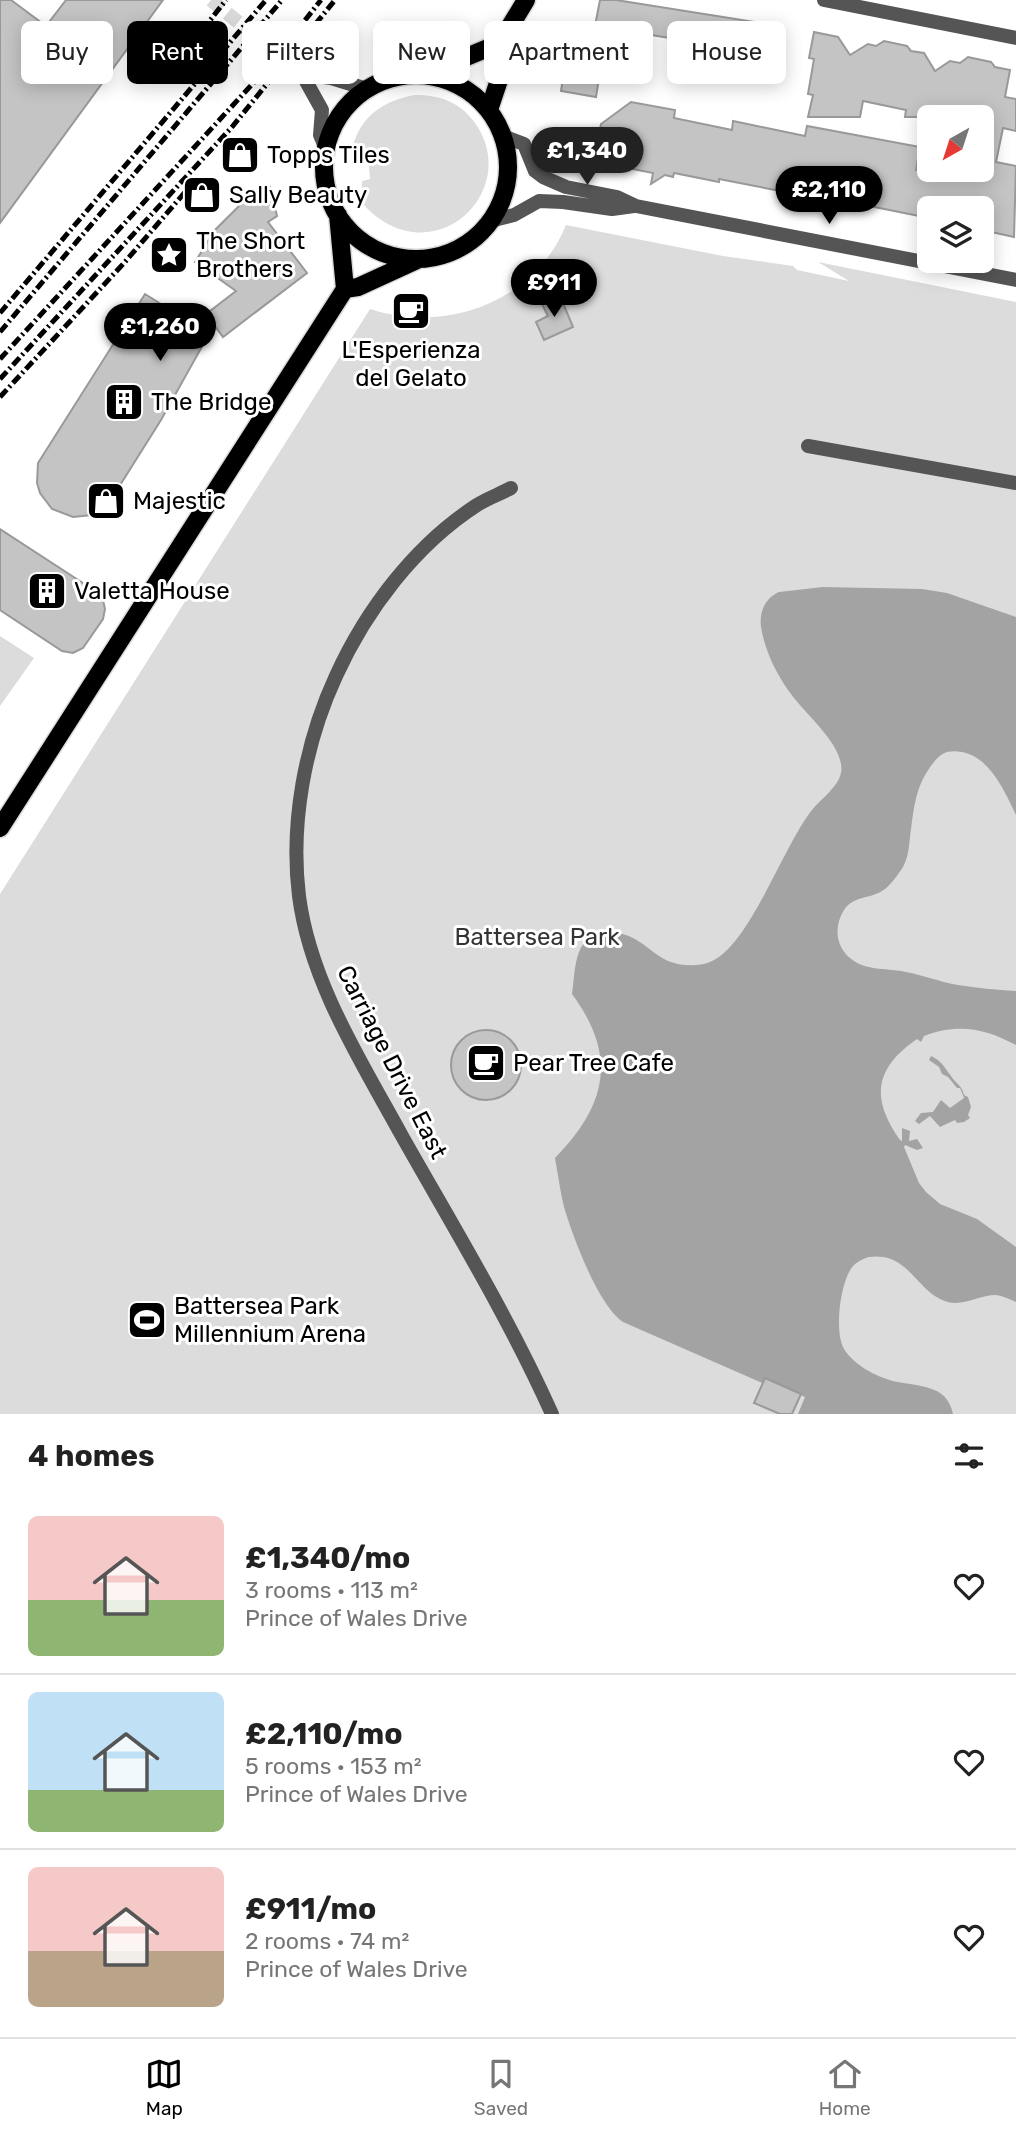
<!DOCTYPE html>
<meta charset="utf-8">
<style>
:root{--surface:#fff;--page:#f2f2f2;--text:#222;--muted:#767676;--line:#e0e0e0;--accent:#000}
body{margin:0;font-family:Rubik,sans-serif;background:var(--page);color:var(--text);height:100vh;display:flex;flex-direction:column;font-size:26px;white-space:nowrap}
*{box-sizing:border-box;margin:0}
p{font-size:23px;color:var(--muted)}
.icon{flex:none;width:38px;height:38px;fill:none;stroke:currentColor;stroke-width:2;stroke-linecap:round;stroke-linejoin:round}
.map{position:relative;height:1414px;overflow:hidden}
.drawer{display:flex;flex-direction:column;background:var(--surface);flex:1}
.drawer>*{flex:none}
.guide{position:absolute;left:21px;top:21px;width:975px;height:63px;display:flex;gap:14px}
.needle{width:46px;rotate:219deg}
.tools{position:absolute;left:917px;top:105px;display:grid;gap:14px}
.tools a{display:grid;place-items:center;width:77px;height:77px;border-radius:10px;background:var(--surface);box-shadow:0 4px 18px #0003;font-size:35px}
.price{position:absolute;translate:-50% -60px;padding:0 16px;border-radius:24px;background:var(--accent);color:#fff;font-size:23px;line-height:46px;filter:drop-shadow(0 2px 4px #0008)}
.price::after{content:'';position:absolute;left:50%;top:42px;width:21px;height:16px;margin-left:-10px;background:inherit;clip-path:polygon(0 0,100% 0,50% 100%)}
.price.active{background:#222;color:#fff}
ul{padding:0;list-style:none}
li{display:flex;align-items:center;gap:21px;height:175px;padding:0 28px}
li+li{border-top:2px solid var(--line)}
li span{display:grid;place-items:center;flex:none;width:196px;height:140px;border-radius:10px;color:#555}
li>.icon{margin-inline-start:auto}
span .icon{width:84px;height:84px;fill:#fffc;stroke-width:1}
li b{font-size:30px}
h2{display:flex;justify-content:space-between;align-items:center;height:84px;padding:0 28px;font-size:30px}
.pill{padding:0 24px;border-radius:10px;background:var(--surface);box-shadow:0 4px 18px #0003;font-size:24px;line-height:63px}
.pill.active{background:var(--accent);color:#fff}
.menu{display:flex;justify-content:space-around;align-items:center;height:98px;border-top:2px solid var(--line);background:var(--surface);font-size:19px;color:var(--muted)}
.menu a{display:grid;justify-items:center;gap:4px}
.menu .active{color:var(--accent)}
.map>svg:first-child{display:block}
.green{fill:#dcdcdc}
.water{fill:#a3a3a3}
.building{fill:#c4c4c4;stroke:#999;stroke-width:2}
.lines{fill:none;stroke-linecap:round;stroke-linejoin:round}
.tertiary-tunnel{stroke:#d9d9d9;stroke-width:14;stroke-dasharray:14 7;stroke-linecap:butt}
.primary-casing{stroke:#dbdbdb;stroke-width:21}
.pedestrian{stroke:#555;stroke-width:14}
.minor{stroke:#555;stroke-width:14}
.tertiary{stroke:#555;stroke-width:14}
.primary{stroke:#000;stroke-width:18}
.rail{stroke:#000;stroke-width:5;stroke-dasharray:10 3.5 2 3.5;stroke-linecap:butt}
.labels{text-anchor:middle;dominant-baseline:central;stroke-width:6;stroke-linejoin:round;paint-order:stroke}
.poi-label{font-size:24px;fill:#000;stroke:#fff;text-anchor:start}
.park-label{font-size:24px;fill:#333;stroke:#fff}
.street-label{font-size:24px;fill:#000;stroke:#fff}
</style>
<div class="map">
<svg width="1016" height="1414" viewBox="0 0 1016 1414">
<rect width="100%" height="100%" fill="#fff"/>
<path class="green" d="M415 95C440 95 460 102 475 123 524 192 430 279 362 203V181L370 179 368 157 358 156 353 147C360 116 385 100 415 95Z
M566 225 723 256 793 266 797 270 849 281 818 262 1016 302V1414H0V894L370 309C446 334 535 302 566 225Z
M0 636 34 658 0 706Z"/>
<path class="water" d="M823 587 922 589 947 593 1016 617V815C1005 792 990 757 962 752 949 750 942 752 934 762 915 785 914 808 910 837 909 847 908 858 903 867 897 876 890 886 882 891 869 899 853 896 844 910 829 934 841 961 869 967 881 970 894 969 906 972 923 975 940 982 958 985 977 988 996 990 1016 991V1045C985 1028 957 1023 924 1036L921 1042 917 1039C875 1068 870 1098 900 1140L902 1141V1128L910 1131 909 1141 917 1139 923 1148 917 1150 905 1145 904 1147 919 1183 926 1192 940 1204 977 1219 1016 1247V1302C1009 1299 1003 1296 996 1295 979 1295 964 1306 948 1302 921 1295 911 1261 883 1257 871 1255 861 1258 853 1266 840 1281 834 1332 844 1349 854 1365 875 1376 893 1381 917 1387 947 1383 953 1414H798L805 1397 772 1382 769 1386 623 1322C598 1305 573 1237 564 1207 560 1191 558 1174 555 1158 608 1104 617 1055 572 994 574 981 574 965 579 952 587 930 614 928 633 938 645 944 655 955 668 961 680 966 698 967 710 962 749 947 783 846 812 810 821 799 838 787 841 773 846 747 805 714 791 694 776 674 765 651 761 627 759 612 765 598 779 592Z
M931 1056C942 1061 944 1067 951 1076 956 1084 962 1085 964 1095L968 1097 971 1107 968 1115 970 1118 964 1122 957 1123 955 1120 940 1127 930 1116 919 1124 915 1121 921 1113 933 1112 941 1100 950 1108 964 1098 960 1088H957L948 1077 942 1074 939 1067 929 1060Z"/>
<path class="building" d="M0 0H11L46 26 66 0H163L0 223Z
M600 0H616L774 25 769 54 595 26Z
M568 27 601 33 596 65 601 66 596 97 561 91 563 78 558 77Z
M814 32 838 37 850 55 868 44 876 46 884 41 907 46 911 51 924 53 935 71 950 61 960 63 968 57 991 62 995 67 1010 70 1005 97 1016 99V131L1003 128 996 162 1016 166 1014 237 982 230V208H929V218L780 188V191L719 179V182L674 173 673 177 665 175 651 184 653 173 593 161 596 136 599 134 601 124 631 102 675 110 674 118 732 130 733 121 805 136 807 126 920 147 916 170H982V117H905L906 110 863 101 860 117H808L813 95 808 94 814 59 809 58Z
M270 187 277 216 268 222 307 273 223 337 214 325 161 420 110 501 102 509 92 515 73 517 52 509 40 493 37 483 38 463 145 294 193 324 236 291 195 262 215 230 240 205Z
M560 296 573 327 544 340 536 322 548 316 542 304Z
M0 529 92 589 103 600 105 609 103 619 83 648 73 653 62 651 0 610Z
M451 1065a35 35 0 1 1 70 0a35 35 0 1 1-70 0Z
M765 1378 801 1394 792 1414H780L754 1403Z"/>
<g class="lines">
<path class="tertiary-tunnel" d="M211 0 302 74"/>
<g class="primary-casing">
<path id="primary" d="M423 75 500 43 526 0
M324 167a92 92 0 1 1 184 0a92 92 0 1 1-184 0Z
M489 110 501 74 500 43
M345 289 358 287 417 260
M0 828 345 289 338 215"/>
</g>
<path class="pedestrian" d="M808 446 1016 483
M511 488C500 494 488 498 477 505 415 545 366 610 336 676 305 743 290 823 299 896 310 982 361 1061 402 1136 454 1228 509 1318 552 1414"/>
<path class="minor" d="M824 0 1016 38"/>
<path class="tertiary" d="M302 74 322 110 320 135 326 149
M302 74 331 78 367 89
M503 136 524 144 535 171 543 177 566 187 617 197 636 206 1016 280
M490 221 514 215 539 201 563 202 612 209 634 206"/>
<use href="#primary" class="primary"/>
<path class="rail" d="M167 75 226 0
M0 313 266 0
M0 332 282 0
M0 359 268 67 321 0
M0 379 232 127 335 0
M0 397 124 263 192 184"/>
</g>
<defs>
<g id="shop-square" transform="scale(2.0125)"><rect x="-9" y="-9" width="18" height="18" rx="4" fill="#000" stroke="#fff"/><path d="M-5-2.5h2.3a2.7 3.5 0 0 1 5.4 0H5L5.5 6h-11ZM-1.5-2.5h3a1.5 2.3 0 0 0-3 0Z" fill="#fff"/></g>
<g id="sight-square" transform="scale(2.0125)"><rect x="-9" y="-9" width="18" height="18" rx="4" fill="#000" stroke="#fff"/><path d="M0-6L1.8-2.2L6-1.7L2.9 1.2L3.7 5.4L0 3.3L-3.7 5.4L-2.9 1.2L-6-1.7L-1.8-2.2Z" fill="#fff"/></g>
<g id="cafe-square" transform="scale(2.0125)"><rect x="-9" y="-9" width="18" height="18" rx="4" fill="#000" stroke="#fff"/><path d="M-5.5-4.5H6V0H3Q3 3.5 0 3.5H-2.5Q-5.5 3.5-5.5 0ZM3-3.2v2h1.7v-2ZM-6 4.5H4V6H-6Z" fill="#fff"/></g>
<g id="building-square" transform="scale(2.0125)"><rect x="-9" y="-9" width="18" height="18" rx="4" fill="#000" stroke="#fff"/><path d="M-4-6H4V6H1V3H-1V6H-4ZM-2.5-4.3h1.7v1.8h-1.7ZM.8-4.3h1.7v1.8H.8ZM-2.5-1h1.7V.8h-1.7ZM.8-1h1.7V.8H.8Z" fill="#fff"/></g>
<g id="stadium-square" transform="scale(2.0125)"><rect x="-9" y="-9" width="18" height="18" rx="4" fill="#000" stroke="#fff"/><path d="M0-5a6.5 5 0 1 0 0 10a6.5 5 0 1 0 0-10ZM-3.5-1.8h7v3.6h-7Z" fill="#fff"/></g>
</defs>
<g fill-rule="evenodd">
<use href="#shop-square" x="240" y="155"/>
<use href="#shop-square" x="202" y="195"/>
<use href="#sight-square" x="169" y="255"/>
<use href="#cafe-square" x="411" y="311"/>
<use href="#building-square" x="124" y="402"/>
<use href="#shop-square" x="106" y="501"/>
<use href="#building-square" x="47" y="591"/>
<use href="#cafe-square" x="486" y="1063"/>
<use href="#stadium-square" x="147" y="1320"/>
</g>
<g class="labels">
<g class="poi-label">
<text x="267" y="155">Topps Tiles</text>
<text x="229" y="195">Sally Beauty</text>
<text x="196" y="241">The Short<tspan x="196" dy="28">Brothers</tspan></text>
<text x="411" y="350" text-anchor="middle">L'Esperienza<tspan x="411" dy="28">del Gelato</tspan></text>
<text x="151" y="402">The Bridge</text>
<text x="133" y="501">Majestic</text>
<text x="74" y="591">Valetta House</text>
<text x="513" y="1063">Pear Tree Cafe</text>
<text x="174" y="1306">Battersea Park<tspan x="174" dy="28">Millennium Arena</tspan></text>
</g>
<g class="park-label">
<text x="537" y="937">Battersea Park</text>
</g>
<g class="street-label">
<text transform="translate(392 1062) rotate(63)">Carriage Drive East</text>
</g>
</g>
</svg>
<div class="tools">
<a><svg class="needle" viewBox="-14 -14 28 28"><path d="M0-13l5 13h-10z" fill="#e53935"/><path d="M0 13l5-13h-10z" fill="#767676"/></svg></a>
<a><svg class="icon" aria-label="layers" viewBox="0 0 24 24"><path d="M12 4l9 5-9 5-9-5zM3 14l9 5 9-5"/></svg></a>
</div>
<b class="price active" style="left:587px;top:187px">£1,340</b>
<b class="price" style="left:829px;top:226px">£2,110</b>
<b class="price" style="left:554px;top:319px">£911</b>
<b class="price" style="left:160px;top:363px">£1,260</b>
<div class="guide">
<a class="pill">Buy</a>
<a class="pill active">Rent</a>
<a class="pill">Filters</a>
<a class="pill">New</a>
<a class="pill">Apartment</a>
<a class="pill">House</a>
</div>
</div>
<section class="drawer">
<h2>4 homes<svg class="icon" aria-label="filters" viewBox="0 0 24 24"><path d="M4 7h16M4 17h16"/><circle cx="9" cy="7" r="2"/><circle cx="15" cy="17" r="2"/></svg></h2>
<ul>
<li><span style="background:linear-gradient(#f6c9c9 60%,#8fb573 0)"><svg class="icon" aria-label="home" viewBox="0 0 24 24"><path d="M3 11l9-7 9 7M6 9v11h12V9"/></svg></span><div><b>£1,340/mo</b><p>3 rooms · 113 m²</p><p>Prince of Wales Drive</p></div><svg class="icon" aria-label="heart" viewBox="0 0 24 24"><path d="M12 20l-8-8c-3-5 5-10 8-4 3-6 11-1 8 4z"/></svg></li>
<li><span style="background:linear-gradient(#bfe0f5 70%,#8fb573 0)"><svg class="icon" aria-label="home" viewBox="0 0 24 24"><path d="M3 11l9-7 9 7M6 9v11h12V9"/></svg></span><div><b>£2,110/mo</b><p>5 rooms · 153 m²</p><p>Prince of Wales Drive</p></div><svg class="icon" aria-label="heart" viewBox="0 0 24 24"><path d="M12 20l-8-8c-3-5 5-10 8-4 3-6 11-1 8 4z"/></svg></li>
<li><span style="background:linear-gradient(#f6c9c9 60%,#b9a48a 0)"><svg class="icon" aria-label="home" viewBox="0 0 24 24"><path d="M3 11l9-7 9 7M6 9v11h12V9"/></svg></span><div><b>£911/mo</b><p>2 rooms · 74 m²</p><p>Prince of Wales Drive</p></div><svg class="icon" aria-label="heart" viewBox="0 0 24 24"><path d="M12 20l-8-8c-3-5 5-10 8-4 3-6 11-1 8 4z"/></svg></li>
</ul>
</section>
<nav class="menu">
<a class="active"><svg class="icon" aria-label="map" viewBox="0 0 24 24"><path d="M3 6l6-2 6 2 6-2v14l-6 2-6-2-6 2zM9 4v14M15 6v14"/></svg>Map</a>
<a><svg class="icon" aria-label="saved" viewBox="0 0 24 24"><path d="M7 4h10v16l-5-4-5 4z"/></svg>Saved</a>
<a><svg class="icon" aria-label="home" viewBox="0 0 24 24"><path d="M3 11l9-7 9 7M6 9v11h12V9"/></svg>Home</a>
</nav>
